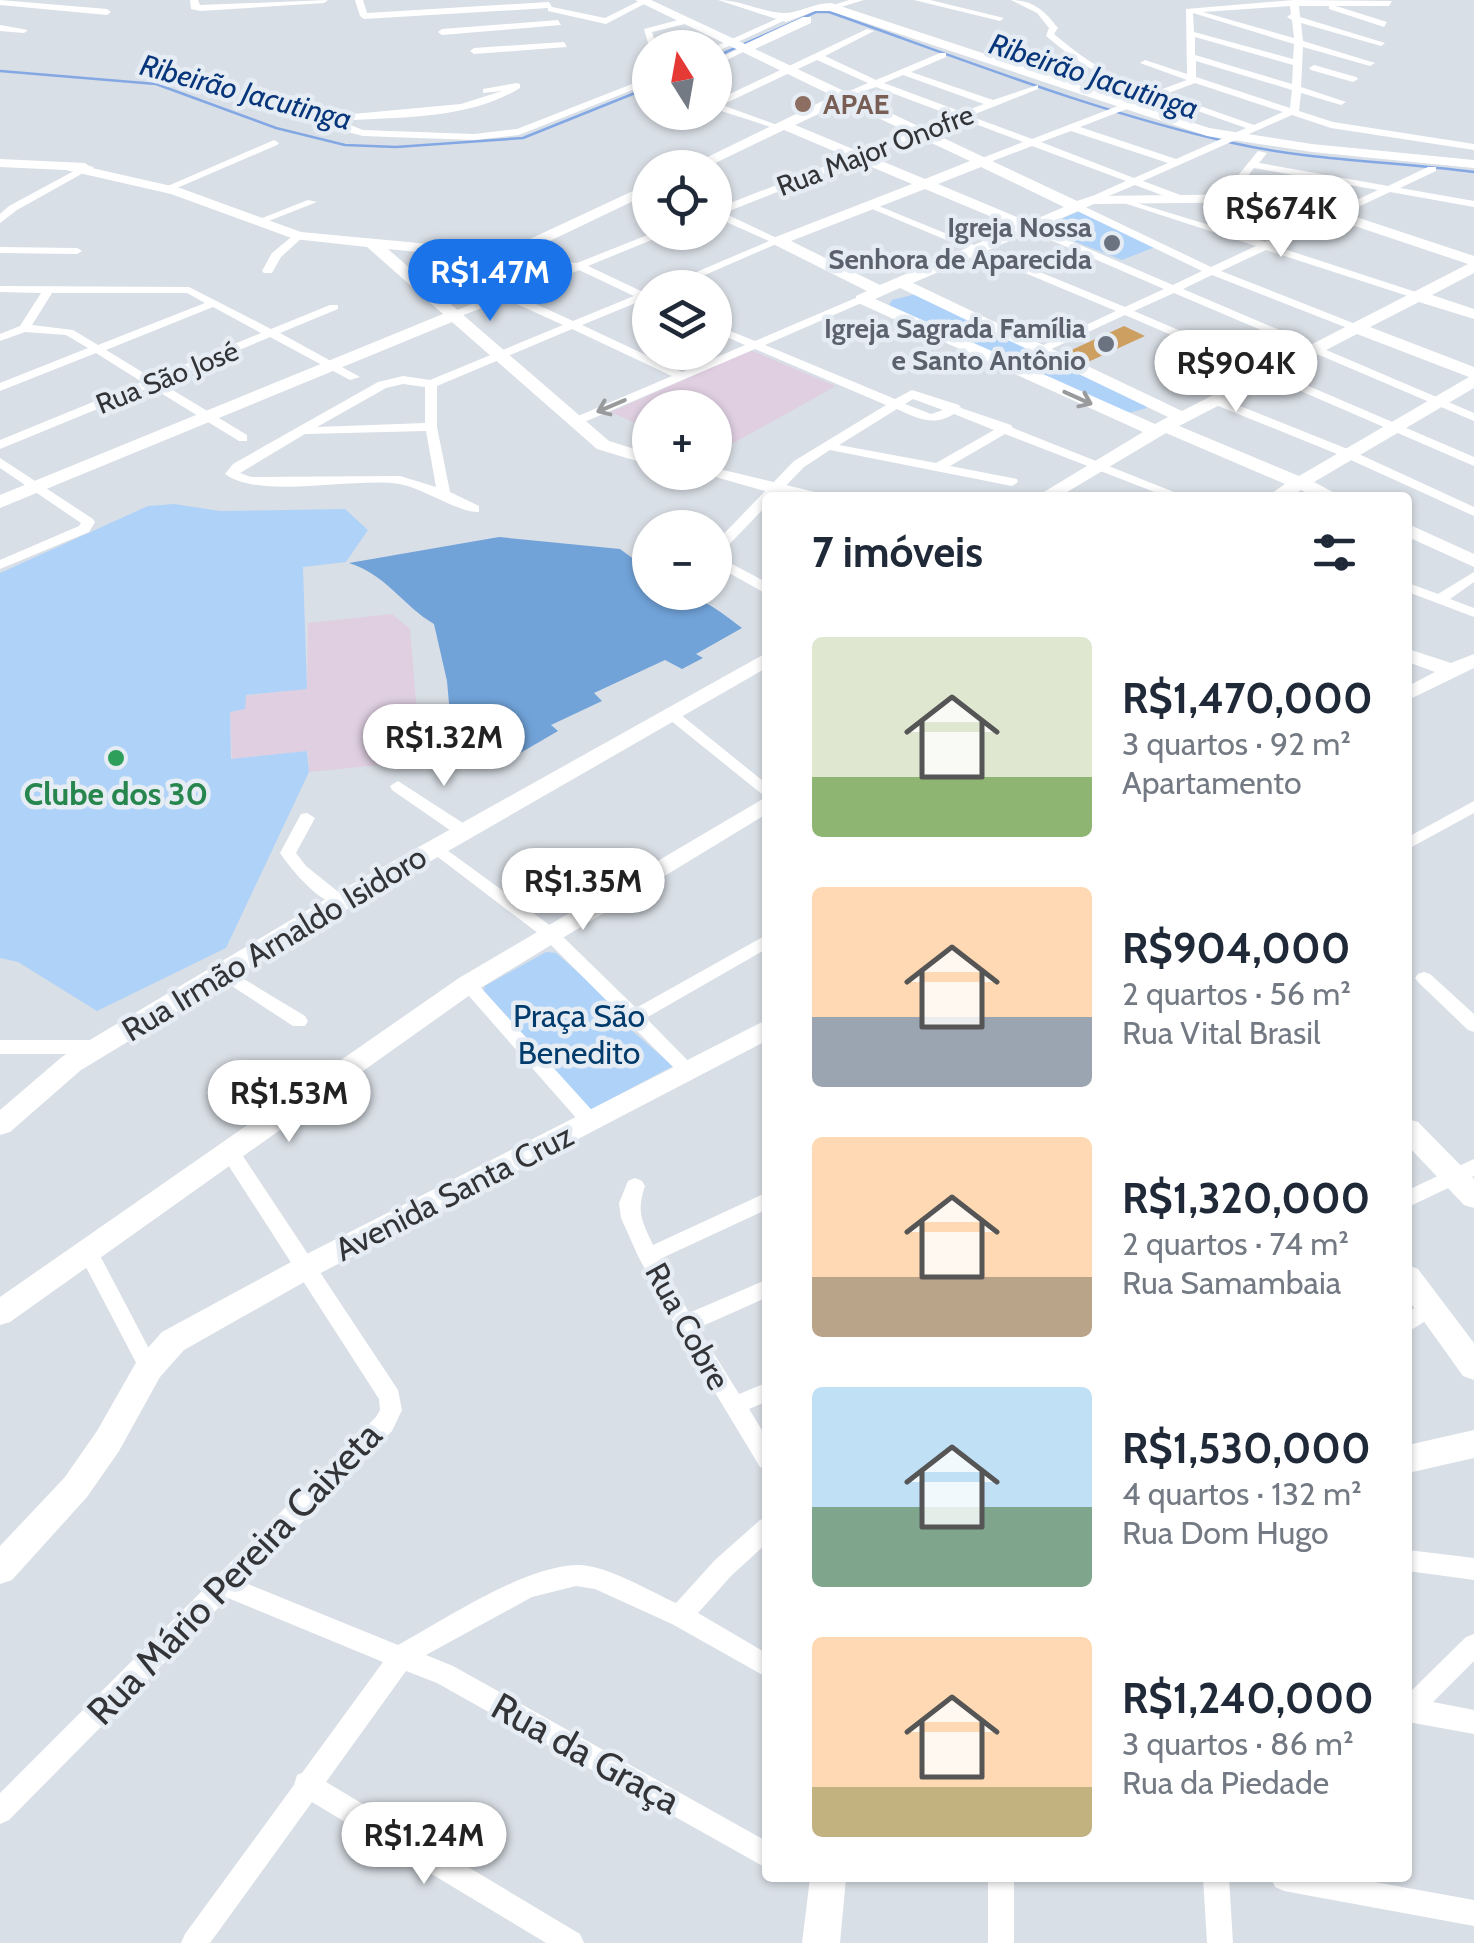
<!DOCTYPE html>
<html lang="pt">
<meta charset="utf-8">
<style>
:root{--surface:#fff;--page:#f6f6f7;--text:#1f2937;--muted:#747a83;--accent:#1a73e8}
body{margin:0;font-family:Cabin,sans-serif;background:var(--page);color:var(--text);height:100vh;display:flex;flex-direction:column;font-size:38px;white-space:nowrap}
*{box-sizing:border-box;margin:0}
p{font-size:32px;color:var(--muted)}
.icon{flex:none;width:55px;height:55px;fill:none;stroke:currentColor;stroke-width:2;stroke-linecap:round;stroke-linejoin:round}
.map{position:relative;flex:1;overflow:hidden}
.details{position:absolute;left:762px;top:492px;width:650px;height:1390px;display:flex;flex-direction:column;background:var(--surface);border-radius:10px;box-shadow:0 2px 8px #0004}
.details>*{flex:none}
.needle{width:65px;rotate:349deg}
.fabs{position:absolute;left:632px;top:30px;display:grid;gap:20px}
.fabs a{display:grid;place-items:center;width:100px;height:100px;border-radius:50%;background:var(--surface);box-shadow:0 2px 8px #0004;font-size:50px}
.price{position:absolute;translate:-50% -85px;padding:0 22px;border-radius:35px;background:#fff;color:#222;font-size:32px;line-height:65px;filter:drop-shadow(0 2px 5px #0008)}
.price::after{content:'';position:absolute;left:50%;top:60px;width:30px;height:22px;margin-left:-15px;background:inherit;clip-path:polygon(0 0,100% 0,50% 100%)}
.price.selected{background:var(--accent);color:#fff}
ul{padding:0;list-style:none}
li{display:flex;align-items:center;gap:30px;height:250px;padding:0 50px}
li span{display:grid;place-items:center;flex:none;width:280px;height:200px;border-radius:10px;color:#555}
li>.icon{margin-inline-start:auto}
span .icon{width:120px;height:120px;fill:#fffc;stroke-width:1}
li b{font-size:42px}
h2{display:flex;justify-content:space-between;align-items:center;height:120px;padding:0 50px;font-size:42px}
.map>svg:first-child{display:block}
.education{fill:#dfcfe1}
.green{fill:#afd2f9}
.forest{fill:#71a3d9}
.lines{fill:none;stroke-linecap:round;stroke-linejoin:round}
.stream{stroke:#83a8e4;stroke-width:2.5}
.building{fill:#cd9f61}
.street{fill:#fff;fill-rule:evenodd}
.secondary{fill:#fff;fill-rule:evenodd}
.oneway{stroke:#989a9b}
.education-dot{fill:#8d6e63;stroke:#e6ecf3;stroke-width:4}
.worship-dot{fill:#6b7280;stroke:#e6ecf3;stroke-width:4}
.leisure-dot{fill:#2e9e5b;stroke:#e6ecf3;stroke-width:4}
.labels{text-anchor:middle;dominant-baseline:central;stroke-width:9;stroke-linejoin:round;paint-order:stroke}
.far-education-label{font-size:28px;font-weight:bold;fill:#785e54;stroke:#e6ecf3;text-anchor:start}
.far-street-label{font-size:28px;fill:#323437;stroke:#e6ecf3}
.far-worship-label{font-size:28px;font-weight:bold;fill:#5b616d;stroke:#e6ecf3;text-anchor:end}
.far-water-label{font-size:30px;font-style:italic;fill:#08367b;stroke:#e6ecf3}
.leisure-label{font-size:32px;font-weight:bold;fill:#27864d;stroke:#e6ecf3}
.street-label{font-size:32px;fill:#323437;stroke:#e6ecf3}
.park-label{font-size:32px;fill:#013b6c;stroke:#e6ecf3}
.near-street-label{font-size:38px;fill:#323437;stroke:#e6ecf3}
</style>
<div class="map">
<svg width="1474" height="1943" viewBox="0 0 1474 1943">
<rect width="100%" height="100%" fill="#d9dfe6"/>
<path class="education" d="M750 350 836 386 730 445 715 442V408H650V430L611 412Z
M392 614 410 629 421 761 309 772 308 751 232 759 230 712 245 709V696L307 688 308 623Z"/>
<path class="green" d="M1080 211 1155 247 1122 260 1040 228Z
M515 261 555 267V274L514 290 479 277Z
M916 294 1143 402 1147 408 1125 414 889 305 892 300Z
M174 504 220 511 345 509 368 530 346 562 303 567 307 689 246 695 245 709 230 712 231 759 307 751 309 772 226 948 97 1011 18 962 0 958V573L148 506Z
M546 952 556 953 621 1010 623 1023 673 1066 588 1111 482 994 485 986Z"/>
<path class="forest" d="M499 537 620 549 650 571V592C694 592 707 601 742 628L696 654 703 658 682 669 665 660 594 693 602 701 551 725 558 731C526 749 490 777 454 760L447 681 434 624C402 605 387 575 349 563Z"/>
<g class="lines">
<path class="stream" d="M715 57 816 12H829C962 59 1095 112 1233 143 1312 161 1394 161 1474 172
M0 71 156 84 276 128 345 145 396 147 523 138 650 87"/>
</g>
<path class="building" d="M1124 326 1145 336 1088 362 1067 352Z"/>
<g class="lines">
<path class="street" d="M0 0 107 9 111 12 107 15 0 5Z
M190 0H198L200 5 328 0 324 3 200 11 191 9Z
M355 0H363L367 13 549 2 552 7 605 18 641 0 648 2 606 24 548 11V8L364 19 360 16Z
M849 0H864L831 10 827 7Z
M914 0H930L1004 18 1000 21Z
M1011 0C1033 0 1045 11 1058 28L1054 34C1092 66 1110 75 1157 91L1187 80 1140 63 1145 60 1187 74 1186 9 1294 0 1392 1 1389 6H1336L1387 22 1384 27 1329 9V6H1299L1300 17 1385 43 1381 46 1301 23 1303 41 1375 63 1370 66 1303 47 1301 87 1346 102 1341 105 1301 93 1299 111 1333 122 1474 144V150L1331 128 1292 115 1143 181 1183 196V200H1175L1135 185 1092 203 1087 200 1088 198 1126 181 1032 146 985 164H977V160L1023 142 962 119 724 213 783 241 675 288H659L769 241 715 217V209L953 116 876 87 840 99V95L868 83 817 60 722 105 780 126V130L715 109V101L867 29 874 31 825 56 876 80 940 53H946V57L911 72 993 100 1038 85V89L970 116 1032 139 1149 94C1103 78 1083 67 1046 36L1049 28 1037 13ZM1290 6 1291 14 1287 17 1292 20 1294 38 1203 12ZM1193 13 1294 44 1293 59 1194 32ZM1195 37 1293 65 1292 84 1195 55ZM1196 61 1292 90 1290 108 1196 77ZM903 75 984 104 962 112 884 83ZM1195 83 1283 112 1254 125 1166 94ZM1158 97 1246 128 1176 159 1080 127ZM1071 131 1168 163 1134 178 1041 142Z
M783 16 790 18 718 51 712 48Z
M682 19 685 24 652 32 657 48H650V50L644 29Z
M558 20 561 25 442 35 438 32 442 29Z
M0 25 28 30 24 33 0 31Z
M564 42 567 47 474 54 470 51 474 48Z
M740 48 747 50 715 66V60Z
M1314 65 1356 77 1358 79 1353 82 1311 70 1309 68Z
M650 77V83L519 135 474 140 363 136 340 130 334 122 353 114 461 104 502 91 483 93V89L517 83 520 84V88C471 118 410 117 354 120L345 123 363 130 474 134 517 129Z
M274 140 279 143 277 145 170 191 161 189Z
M1258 151 1267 153 1259 163 1388 186 1428 167H1436V171L1400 188 1474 201V207L1390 192 1275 246 1422 294V298H1414L1266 250 1221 271 1358 325V329H1350L1212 275 1183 289 1474 413V421L1174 293 1134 311 1474 457V466L1125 315 1047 351H1039V347L1116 311 865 206 874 204 1125 307 1164 289 1025 229V225H1033L1173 285 1202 271 1071 208V204H1079L1211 267 1256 246 1124 203V199L1265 242 1378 190 1254 168 1246 178 1252 185 1275 198 1266 200 1244 189 1236 178Z
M85 165 94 167 17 210 0 223V214L9 206Z
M308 200 317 202 261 224 252 222Z
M655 232H671L588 266 643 292 650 290V302L643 300 582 325 682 372 745 345 715 332V325L755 341 858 297H866V301L765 345 895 399 912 390 959 405 961 408 1011 425 1013 428 1189 498H1170L1005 434 950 466 1017 479 1018 482 1012 486 830 450 804 467 774 498H768V504L720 554 715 555 768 583V593L763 592 715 565V543L794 461 886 405 755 349 575 426 569 422 571 419 672 376 572 329 437 386V427L450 492 479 506V512C459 513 423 488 399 484 353 477 261 500 225 474L233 464 378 382 403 376 430 380 563 325 506 299 458 317H450V313L497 294 463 278V274H471L507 290 565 268 508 259 503 256 504 254 577 263ZM579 270 634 296 573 321 516 295ZM403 384 425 387V423L317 427 386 388ZM913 399 943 410 931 414 905 404ZM897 409C917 418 933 427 954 414L994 430 936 463 839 445ZM426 431 436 487 400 476 251 477 240 473 305 434Z
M295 234 304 236 281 257 272 273H264L262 271 272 253Z
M0 247 77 248 82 251 77 254 0 253Z
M0 286 189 287 271 329 330 305H338V309L280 333 360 377 350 380 270 337 161 383 247 435V441H239L151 387 0 449V440L142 382 96 353 0 391V383L88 348 66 335 25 332 0 341V334L20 326 41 293 0 292ZM52 293H187L205 303 98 345 73 330 32 325ZM213 307 261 333 152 378 106 350Z
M1215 396 1350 450 1474 507V516L1342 456 1211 403V397Z
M0 458 93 519 95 522 89 532 0 569V560L79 526 81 523 0 468Z
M1474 572V582L1450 599 1474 608V617L1408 592V583L1438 594Z
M670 708 675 710 768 785V799L665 716 662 713 665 710Z
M398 781 469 827 471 831 469 835H457L392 790 390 786Z
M1474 801V813L1408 849V837Z
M307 813 315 818 296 853 306 866 346 898 348 902 346 906C324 909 292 871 280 853L301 814Z
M436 842 555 929 636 1008 768 934V948L646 1018 696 1069 694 1074H680L543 937 430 851 428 847Z
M224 967 305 1016 308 1021 305 1026H293L218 977 215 973 218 969Z
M1424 972 1430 974 1474 1014V1032L1468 1030 1418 982 1415 978 1418 974Z
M468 978 474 980 598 1117 600 1122 598 1127H584L462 988 459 984 462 980Z
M0 1040H99L105 1042 108 1047 105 1052 99 1054H0Z
M230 1145 237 1147 398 1390 402 1410 392 1431 243 1582 398 1645C446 1619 521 1568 575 1565 603 1563 650 1591 676 1603L715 1560 760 1520 768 1517V1542L731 1576 698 1613 768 1654V1678L672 1624 595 1589 576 1586 532 1597 426 1655 453 1666 768 1842V1869L437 1683 406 1671 326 1782 580 1934 584 1943H546L312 1802 210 1943H181L185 1934 294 1785 297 1775 302 1773 383 1662 228 1598 9 1820 0 1824V1793L376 1417 380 1410 379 1399 223 1157 220 1152 223 1147Z
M1474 1159V1176L1408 1207V1190Z
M635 1178 642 1181 645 1186C636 1212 642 1221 653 1245L768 1192V1209L660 1259 689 1313 768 1279V1297L698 1328 739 1394 768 1382V1401L749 1409 768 1440V1470L760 1467 678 1331 638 1256 621 1218 619 1203 628 1181Z
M88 1244 95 1246 156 1362 160 1368 156 1374 149 1377 142 1374 78 1252 81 1246Z
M1431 1298 1438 1301 1441 1307 1438 1313 1408 1332V1312Z
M1408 1550 1474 1558V1580L1408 1571Z
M1474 1634V1661L1433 1702 1474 1710V1734L1408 1722V1694L1466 1637Z
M988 1878H1014V1943H988Z
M1203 1878H1229L1233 1943H1207Z
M1271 1878H1352L1474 1900V1926L1284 1891 1275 1887Z"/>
<path class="secondary" d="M635 0H651L745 44 803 17H811V23L755 49 1077 201 1092 196 1270 194 1338 211 1474 256V273L1432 295 1474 309V319L1419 302 1370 327 1474 367V388L1314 482 1344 498H1318L1301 490 1288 498H1265L1285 484 1166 433 1057 498H1034L1143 432 856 302V296L867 291 773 244V238L912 184 784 130 705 168H685L833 96ZM844 102 970 161 925 179 795 125ZM981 167 1064 207 1029 222 938 184ZM925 189 1016 227 880 285 791 241ZM1270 202 1328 217 1468 264 1182 411 913 283 1094 204ZM900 288 1168 417 1155 424 875 299ZM1357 334 1469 377 1299 476 1179 426Z
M718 0C741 0 761 12 783 13 796 14 814 3 831 3L1209 128 1312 144 1474 160V168L1312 152 1207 136 830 11H815L786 22Z
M0 159 85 163 92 168 180 188 301 232 504 251 650 183V193L439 294 609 441 650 454V465L597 449 452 322 0 508V495L443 314 367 247 294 239 171 194 66 170 0 167ZM388 249 488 259 430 286Z
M715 468 823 494 825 498H790L698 472H715Z
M1408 524 1474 554V567L1408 537Z
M1408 649 1451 663 1474 654V668L1408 700V686L1435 672 1408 662Z
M768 652V667L349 908 81 1070 10 1132 0 1135V1110L63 1056 331 896Z
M768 796V813L477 990 10 1322 0 1325V1297L459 978Z
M768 1019V1040L313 1277 184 1350 160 1377 119 1451 87 1497 12 1580 0 1584V1546L65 1477 97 1431 138 1359 162 1332 293 1261Z
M1408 1119 1418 1122 1474 1179V1208L1464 1205 1408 1146Z
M1408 1265 1418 1269 1474 1343V1380L1463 1376 1408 1299Z
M1474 1430V1458L1408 1473V1445Z
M810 1878H846L840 1943H802Z"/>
</g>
<defs><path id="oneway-shaft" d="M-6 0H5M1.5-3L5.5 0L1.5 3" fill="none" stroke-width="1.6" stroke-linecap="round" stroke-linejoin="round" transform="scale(2.5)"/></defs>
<g class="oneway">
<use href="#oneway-shaft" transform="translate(1078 398) rotate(24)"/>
<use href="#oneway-shaft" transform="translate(611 406) rotate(157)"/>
</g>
<circle class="education-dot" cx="803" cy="104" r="10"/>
<g class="worship-dot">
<circle cx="1112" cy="243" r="10"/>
<circle cx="1106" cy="344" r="10"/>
</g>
<circle class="leisure-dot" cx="116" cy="758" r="10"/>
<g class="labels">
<g class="far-education-label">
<text x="823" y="104">APAE</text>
</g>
<g class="far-street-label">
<text transform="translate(875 150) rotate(-21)">Rua Major Onofre</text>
<text transform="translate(167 377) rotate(-22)">Rua São José</text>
</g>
<g class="far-worship-label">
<text x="1092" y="227">Igreja Nossa<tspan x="1092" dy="32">Senhora de Aparecida</tspan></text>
<text x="1086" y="328">Igreja Sagrada Família<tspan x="1086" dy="32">e Santo Antônio</tspan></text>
</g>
<g class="far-water-label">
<text transform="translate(1094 76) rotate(18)">Ribeirão Jacutinga</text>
<text transform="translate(246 92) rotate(15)">Ribeirão Jacutinga</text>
</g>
<g class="leisure-label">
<text x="116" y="793">Clube dos 30</text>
</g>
<g class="street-label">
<text transform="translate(274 943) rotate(-31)">Rua Irmão Arnaldo Isidoro</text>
<text transform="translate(454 1192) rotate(-27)">Avenida Santa Cruz</text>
<text transform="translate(688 1326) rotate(61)">Rua Cobre</text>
</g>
<g class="park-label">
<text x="579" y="1015">Praça São<tspan x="579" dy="37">Benedito</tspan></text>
</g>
<g class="near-street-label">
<text transform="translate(234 1573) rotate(-46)">Rua Mário Pereira Caixeta</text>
<text transform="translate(586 1753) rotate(29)">Rua da Graça</text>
</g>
</g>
</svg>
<div class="fabs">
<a><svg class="needle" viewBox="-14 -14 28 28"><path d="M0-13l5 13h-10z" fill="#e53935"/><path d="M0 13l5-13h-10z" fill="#747a83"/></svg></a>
<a><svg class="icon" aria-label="locate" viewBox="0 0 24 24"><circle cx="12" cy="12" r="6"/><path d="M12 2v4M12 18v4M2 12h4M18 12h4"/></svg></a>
<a><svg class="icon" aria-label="layers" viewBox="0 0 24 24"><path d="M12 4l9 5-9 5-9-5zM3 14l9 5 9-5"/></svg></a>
<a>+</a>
<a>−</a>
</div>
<b class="price" style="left:1281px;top:260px">R$674K</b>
<b class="price selected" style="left:490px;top:324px">R$1.47M</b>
<b class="price" style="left:1236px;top:415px">R$904K</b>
<b class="price" style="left:444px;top:789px">R$1.32M</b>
<b class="price" style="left:583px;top:933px">R$1.35M</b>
<b class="price" style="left:289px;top:1145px">R$1.53M</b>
<b class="price" style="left:424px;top:1887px">R$1.24M</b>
<section class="details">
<h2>7 imóveis<svg class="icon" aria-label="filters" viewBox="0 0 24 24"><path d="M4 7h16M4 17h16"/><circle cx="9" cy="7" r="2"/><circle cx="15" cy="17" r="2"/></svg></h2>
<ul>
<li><span style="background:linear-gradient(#dfe7d0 70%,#8fb573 0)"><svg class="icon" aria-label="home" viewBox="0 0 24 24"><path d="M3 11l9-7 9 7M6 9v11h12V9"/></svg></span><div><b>R$1,470,000</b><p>3 quartos · 92 m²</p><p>Apartamento</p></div></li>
<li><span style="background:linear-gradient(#ffd9b3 65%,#9aa5b1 0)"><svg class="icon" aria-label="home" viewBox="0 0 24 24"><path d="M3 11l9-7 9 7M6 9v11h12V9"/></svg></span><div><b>R$904,000</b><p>2 quartos · 56 m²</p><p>Rua Vital Brasil</p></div></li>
<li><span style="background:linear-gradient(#ffd9b3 70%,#b9a48a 0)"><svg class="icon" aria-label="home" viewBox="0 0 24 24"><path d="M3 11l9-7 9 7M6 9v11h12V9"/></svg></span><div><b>R$1,320,000</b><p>2 quartos · 74 m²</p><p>Rua Samambaia</p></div></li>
<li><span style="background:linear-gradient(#bfe0f5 60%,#7fa58c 0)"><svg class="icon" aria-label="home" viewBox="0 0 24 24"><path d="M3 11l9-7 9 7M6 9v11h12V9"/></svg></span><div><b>R$1,530,000</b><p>4 quartos · 132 m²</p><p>Rua Dom Hugo</p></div></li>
<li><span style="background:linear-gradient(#ffd9b3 75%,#c2b280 0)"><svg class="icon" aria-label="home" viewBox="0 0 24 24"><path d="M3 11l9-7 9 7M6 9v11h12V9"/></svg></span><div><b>R$1,240,000</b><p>3 quartos · 86 m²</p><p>Rua da Piedade</p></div></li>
</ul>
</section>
</div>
